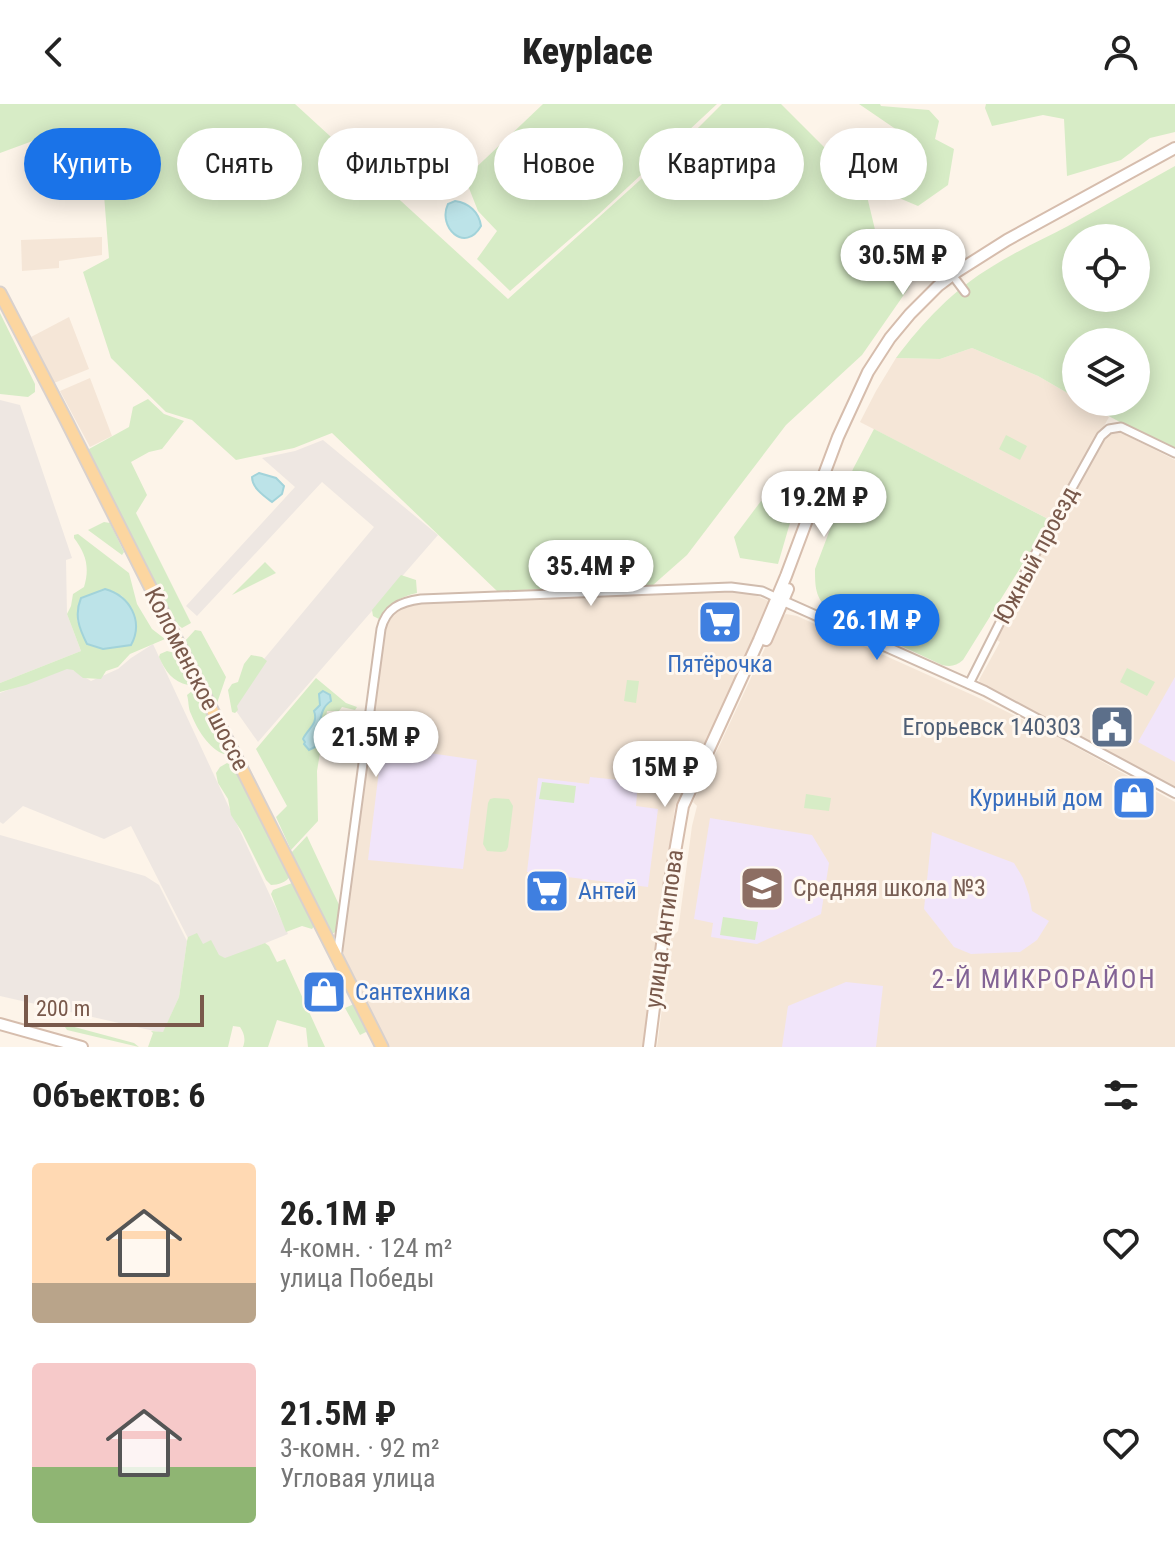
<!DOCTYPE html>
<html lang="ru">
<meta charset="utf-8">
<style>
:root{--surface:#fff;--page:#f2f2f2;--text:#222;--muted:#767676;--accent:#1a73e8}
body{margin:0;font-family:"Roboto Condensed",sans-serif;background:var(--page);color:var(--text);height:100vh;display:flex;flex-direction:column;font-size:30px;white-space:nowrap}
*{box-sizing:border-box;margin:0}
p{font-size:26px;color:var(--muted)}
.icon{flex:none;width:44px;height:44px;fill:none;stroke:currentColor;stroke-width:2;stroke-linecap:round;stroke-linejoin:round}
.map{position:relative;height:943px;overflow:hidden}
.details{display:flex;flex-direction:column;background:var(--surface);flex:1}
.details>*{flex:none}
.top-card{position:absolute;left:24px;top:24px;width:1128px;height:72px;display:flex;gap:16px}
.controls{position:absolute;left:1062px;top:120px;display:grid;gap:16px}
.controls a{display:grid;place-items:center;width:88px;height:88px;border-radius:50%;background:var(--surface);box-shadow:0 4px 20px #0003;font-size:40px}
.scale{position:absolute;left:24px;bottom:20px;width:180px;box-sizing:border-box;padding-left:8px;border:4px solid #79594b;border-top:0;font-size:22px;line-height:28px;white-space:nowrap;color:#79594b;-webkit-text-stroke:6px #fff8f0;paint-order:stroke}
.price{position:absolute;translate:-50% -68px;padding:0 18px;border-radius:28px;background:#fff;color:#222;font-size:26px;line-height:52px;filter:drop-shadow(0 2px 4px #0008)}
.price::after{content:'';position:absolute;left:50%;top:48px;width:24px;height:18px;margin-left:-12px;background:inherit;clip-path:polygon(0 0,100% 0,50% 100%)}
.price.current{background:var(--accent);color:#fff}
ul{padding:0;list-style:none}
li{display:flex;align-items:center;gap:24px;height:200px;padding:0 32px}
li span{display:grid;place-items:center;flex:none;width:224px;height:160px;border-radius:8px;color:#555}
li>.icon{margin-inline-start:auto}
span .icon{width:96px;height:96px;fill:#fffc;stroke-width:1}
li b{font-size:34px}
h2{display:flex;justify-content:space-between;align-items:center;height:96px;padding:0 32px;font-size:34px}
.chip{padding:0 28px;border-radius:36px;background:var(--surface);box-shadow:0 4px 20px #0003;font-size:28px;line-height:72px}
.chip.current{background:var(--accent);color:#fff}
header{display:flex;justify-content:space-between;align-items:center;height:104px;padding:0 32px;background:var(--surface);font-size:36px;font-weight:800}
.map>svg:first-child{display:block}
.residential{fill:#f5e6d7}
.industrial{fill:#eee7e2}
.education{fill:#f1e5fa}
.green{fill:#d7ecc6;fill-rule:evenodd}
.water{fill:#bce3e8;stroke:#a2d3da;stroke-width:2}
.lines{fill:none;stroke-linecap:round;stroke-linejoin:round}
.minor-casing{stroke:#d0bbad;stroke-width:11}
.tertiary-casing{stroke:#d0bbad;stroke-width:12}
.secondary-casing{stroke:#d6bdad;stroke-width:14}
.primary-casing{stroke:#d9d1cd;stroke-width:15}
.minor{stroke:#fff;stroke-width:7}
.tertiary{stroke:#fff;stroke-width:8}
.secondary{stroke:#fff;stroke-width:10}
.primary{stroke:#fcd6a0;stroke-width:11}
.labels{text-anchor:middle;dominant-baseline:central;stroke-width:6;stroke-linejoin:round;paint-order:stroke}
.street-label{font-size:24px;fill:#79594b;stroke:#fff8f0}
.shop-label{font-size:24px;fill:#366cbe;stroke:#fff8f0;text-anchor:start}
.service-label{font-size:24px;fill:#4e5e75;stroke:#fff8f0;text-anchor:end}
.education-label{font-size:24px;fill:#785e54;stroke:#fff8f0;text-anchor:start}
.neighbourhood-label{font-size:26px;letter-spacing:2px;fill:#826395;stroke:#fff8f0}
</style>
<header><svg class="icon" aria-label="back" viewBox="0 0 24 24"><path d="M15 5l-7 7 7 7"/></svg>Keyplace<svg class="icon" aria-label="person" viewBox="0 0 24 24"><circle cx="12" cy="8" r="4"/><path d="M4 21q1-7 8-7t8 7"/></svg></header>
<div class="map">
<svg width="1175" height="943" viewBox="0 0 1175 943">
<rect width="100%" height="100%" fill="#fdf4e9"/>
<path class="residential" d="M102 133V151L59 157V164L22 167 21 136Z
M69 213 89 265 54 279 31 233Z
M972 244 1038 272 1076 294V298H1082L1109 313 1104 322 1128 332 1175 356V688L982 584 979 576 1000 538 995 535 1056 419 860 318 876 287 896 254 940 255Z
M90 274 112 332 90 343 60 287Z
M707 487 748 488 771 498 675 703 643 943H386L342 857 341 848 387 514 396 505 415 498Z
M786 510 797 512 977 593 1056 632 1175 698V943H657L671 834 678 827 692 722 697 702 693 698 778 516Z"/>
<path class="industrial" d="M0 296 20 301 72 454 66 456 67 510 81 547 0 579Z
M323 336 438 431 258 638 234 604 264 555 374 423 322 378 197 512 186 502 295 383 262 354 295 347Z
M153 540 288 830 226 855 190 838 131 722 104 735 23 702 3 720 0 718V589L68 563 91 577 118 565 131 554Z
M0 731 145 772 159 781 187 837 179 893 163 929 0 892Z"/>
<path class="education" d="M1175 573V658L1138 638Z
M382 642 477 656 463 765 368 756Z
M590 673 638 678 636 702 658 705 648 783 527 768 538 674 589 680Z
M710 714 812 731 829 759 821 810 757 840 711 833 713 819 694 815Z
M932 728 1014 759 1023 774 1029 791 1032 807 1049 817 1037 836 1020 848 971 850 954 843 924 805Z
M846 878 883 882 876 943H782L788 902Z"/>
<path class="green" d="M0 0H295L508 195 699 23 722 0H781L865 84 877 134 910 182 862 251 786 321 687 451 653 481 497 487 332 329 294 344 236 356 192 316 166 308 111 254 83 168 109 154 101 53 49 31 0 49Z
M543 0H717L599 110 510 187 477 155 497 127 478 107 465 74Z
M859 0H880L881 2 929 6 939 17 935 35 954 45 948 81 918 102 892 91 922 43Z
M986 0H1175V28L1150 34 1121 56 1067 72 1064 15 1043 11 992 22 985 4Z
M1175 62V347L1082 298H1136V238H1076V294L1038 272 972 244 940 255 896 254C923 218 954 185 993 162 1017 147 1043 135 1068 122 1104 102 1139 82 1175 62ZM1076 134H1136V194H1076Z
M0 209 35 280V288L28 293 0 290Z
M148 295 164 310 184 317 162 345 149 348 131 358 147 391 136 409 191 519 182 524 174 518 90 355 89 345 129 323 133 303Z
M874 325 1050 416 963 556C956 562 951 563 942 561L833 510C816 495 815 487 815 465L853 365Z
M1006 331 1027 342 1020 356 999 345Z
M761 397 792 412 778 460 740 454 734 433Z
M104 418 110 419 124 448 122 451 88 426Z
M78 430 129 469 137 500 152 525 165 535 130 550 118 563 106 567 101 575 83 574 73 566 67 565 26 581 0 588V579L81 547 67 510 71 502 73 490 84 483C90 463 86 450 74 434V431ZM105 485 122 492C130 509 142 525 130 541 115 542 101 547 87 540L77 516 100 486Z
M265 458 276 469 232 491Z
M401 471 416 476 417 489C400 493 389 499 379 515L373 512 372 506Z
M195 526 201 527 226 573 216 602 185 537Z
M167 547 175 549 189 575 188 581C173 578 165 567 159 553L160 550Z
M251 551 262 553 267 557 237 602 238 606 235 609 232 608 228 586 232 580 238 578 244 560Z
M1127 564 1155 578 1147 592 1120 578Z
M316 574 346 599 357 603 355 606 342 603 339 607H327L317 667 318 717 291 746 276 713 287 702 256 645Z
M627 576 639 577 636 599 624 597Z
M192 587 194 588 195 596 199 593 225 642 226 647 224 650C209 645 197 625 191 610 188 604 189 598 187 591Z
M227 659 234 663 240 672 290 772C287 778 278 781 271 781L266 776 242 728 231 711 228 695 218 679 216 669 220 663Z
M542 678 576 682 574 699 539 695Z
M806 690 831 694 829 707 804 704Z
M494 694 509 695 513 702 508 743 506 747 501 748 487 747 483 740 488 699 490 695Z
M307 732 341 805 337 827 332 830 291 749Z
M292 779 295 782 315 821 312 825 302 822 286 828 271 790 273 786Z
M723 813 758 818 755 836 720 831Z
M197 829 203 840 211 836 219 851 225 854 265 839 269 842 277 858 285 855 325 943H308L306 924 277 916 268 943H243C246 935 244 929 240 923L233 922 228 943H148L153 929 151 927 163 928 179 893 187 837 188 833Z
M354 900 368 927 360 931 345 904Z
M67 921 134 939 139 943 67 926 65 923Z"/>
<path class="water" d="M455 97C469 99 479 108 481 122 465 150 437 123 448 100Z
M259 369 276 374 284 382 282 390 272 398C264 392 252 384 252 373Z
M105 485C130 492 144 517 131 541L103 545 87 540C79 524 74 511 81 494Z
M323 587 330 591 331 597C318 605 322 621 315 633L318 637 317 642 309 646 304 640 305 638 303 635C307 625 319 620 314 607L320 601 319 590Z"/>
<g class="lines">
<g class="minor-casing">
<path id="minor" d="M956 176 965 188
M969 580 1028 463 1101 332 1109 325 1121 323 1175 349
M337 853 381 525C386 504 400 498 421 495L731 483 762 487 777 494"/>
</g>
<g class="tertiary-casing">
<path id="tertiary" d="M781 496 985 587 1175 689"/>
</g>
<g class="secondary-casing">
<path id="secondary" d="M766 536 788 485
M0 920 82 943
M649 943 670 777 683 702 759 536 786 472 838 333 868 268 890 234 910 210 938 182 958 167 1007 136 1175 44"/>
</g>
<g class="primary-casing">
<path id="primary" d="M0 189 66 316 382 943"/>
</g>
<use href="#minor" class="minor"/>
<use href="#tertiary" class="tertiary"/>
<use href="#secondary" class="secondary"/>
<use href="#primary" class="primary"/>
</g>
<defs>
<g id="supermarket-square" transform="scale(2.3)"><rect x="-9" y="-9" width="18" height="18" rx="4" fill="#3f7fe0" stroke="#fff8f0"/><path d="M-6-5.5h2.5l.6 2H6L4.5 2H-2.5L-4.4-4H-6ZM-1.5 3.2a1.3 1.3 0 1 0 .1 0ZM3 3.2a1.3 1.3 0 1 0 .1 0Z" fill="#fff"/></g>
<g id="civic-square" transform="scale(2.3)"><rect x="-9" y="-9" width="18" height="18" rx="4" fill="#5c6f8a" stroke="#fff8f0"/><path d="M-.6-6.5H3V-4.5H.6V-3L4-1V1h2V6H-6V1h2V-1L-.6-3ZM-1.2 2.5V6h2.4V2.5Z" fill="#fff"/></g>
<g id="shop-square" transform="scale(2.3)"><rect x="-9" y="-9" width="18" height="18" rx="4" fill="#3f7fe0" stroke="#fff8f0"/><path d="M-5-2.5h2.3a2.7 3.5 0 0 1 5.4 0H5L5.5 6h-11ZM-1.5-2.5h3a1.5 2.3 0 0 0-3 0Z" fill="#fff"/></g>
<g id="school-square" transform="scale(2.3)"><rect x="-9" y="-9" width="18" height="18" rx="4" fill="#8d6e63" stroke="#fff8f0"/><path d="M0-5L7-2L0 1L-7-2ZM-4 1L0 2.5L4 1V4Q0 6-4 4Z" fill="#fff"/></g>
</defs>
<g fill-rule="evenodd">
<use href="#supermarket-square" x="720" y="518"/>
<use href="#civic-square" x="1112" y="623"/>
<use href="#shop-square" x="1134" y="694"/>
<use href="#school-square" x="762" y="784"/>
<use href="#supermarket-square" x="547" y="787"/>
<use href="#shop-square" x="324" y="888"/>
</g>
<g class="labels">
<g class="street-label">
<text transform="translate(1036 451) rotate(-62)">Южный проезд</text>
<text transform="translate(197 575) rotate(63)">Коломенское шоссе</text>
<text transform="translate(664 825) rotate(-82)">улица Антипова</text>
</g>
<g class="shop-label">
<text x="720" y="560" text-anchor="middle">Пятёрочка</text>
<text x="1103" y="694" text-anchor="end">Куриный дом</text>
<text x="578" y="787">Антей</text>
<text x="355" y="888">Сантехника</text>
</g>
<g class="service-label">
<text x="1081" y="623">Егорьевск 140303</text>
</g>
<g class="education-label">
<text x="793" y="784">Средняя школа №3</text>
</g>
<g class="neighbourhood-label">
<text x="1044" y="875">2-Й МИКРОРАЙОН</text>
</g>
</g>
</svg>
<div class="controls">
<a><svg class="icon" aria-label="locate" viewBox="0 0 24 24"><circle cx="12" cy="12" r="6"/><path d="M12 2v4M12 18v4M2 12h4M18 12h4"/></svg></a>
<a><svg class="icon" aria-label="layers" viewBox="0 0 24 24"><path d="M12 4l9 5-9 5-9-5zM3 14l9 5 9-5"/></svg></a>
</div>
<div class="scale">200 m</div>
<b class="price" style="left:903px;top:193px">30.5M ₽</b>
<b class="price" style="left:824px;top:435px">19.2M ₽</b>
<b class="price" style="left:591px;top:504px">35.4M ₽</b>
<b class="price current" style="left:877px;top:558px">26.1M ₽</b>
<b class="price" style="left:376px;top:675px">21.5M ₽</b>
<b class="price" style="left:665px;top:705px">15M ₽</b>
<div class="top-card">
<a class="chip current">Купить</a>
<a class="chip">Снять</a>
<a class="chip">Фильтры</a>
<a class="chip">Новое</a>
<a class="chip">Квартира</a>
<a class="chip">Дом</a>
</div>
</div>
<section class="details">
<h2>Объектов: 6<svg class="icon" aria-label="filters" viewBox="0 0 24 24"><path d="M4 7h16M4 17h16"/><circle cx="9" cy="7" r="2"/><circle cx="15" cy="17" r="2"/></svg></h2>
<ul>
<li><span style="background:linear-gradient(#ffd9b3 75%,#b9a48a 0)"><svg class="icon" aria-label="home" viewBox="0 0 24 24"><path d="M3 11l9-7 9 7M6 9v11h12V9"/></svg></span><div><b>26.1M ₽</b><p>4-комн. · 124 m²</p><p>улица Победы</p></div><svg class="icon" aria-label="heart" viewBox="0 0 24 24"><path d="M12 20l-8-8c-3-5 5-10 8-4 3-6 11-1 8 4z"/></svg></li>
<li><span style="background:linear-gradient(#f6c9c9 65%,#8fb573 0)"><svg class="icon" aria-label="home" viewBox="0 0 24 24"><path d="M3 11l9-7 9 7M6 9v11h12V9"/></svg></span><div><b>21.5M ₽</b><p>3-комн. · 92 m²</p><p>Угловая улица</p></div><svg class="icon" aria-label="heart" viewBox="0 0 24 24"><path d="M12 20l-8-8c-3-5 5-10 8-4 3-6 11-1 8 4z"/></svg></li>
</ul>
</section>
